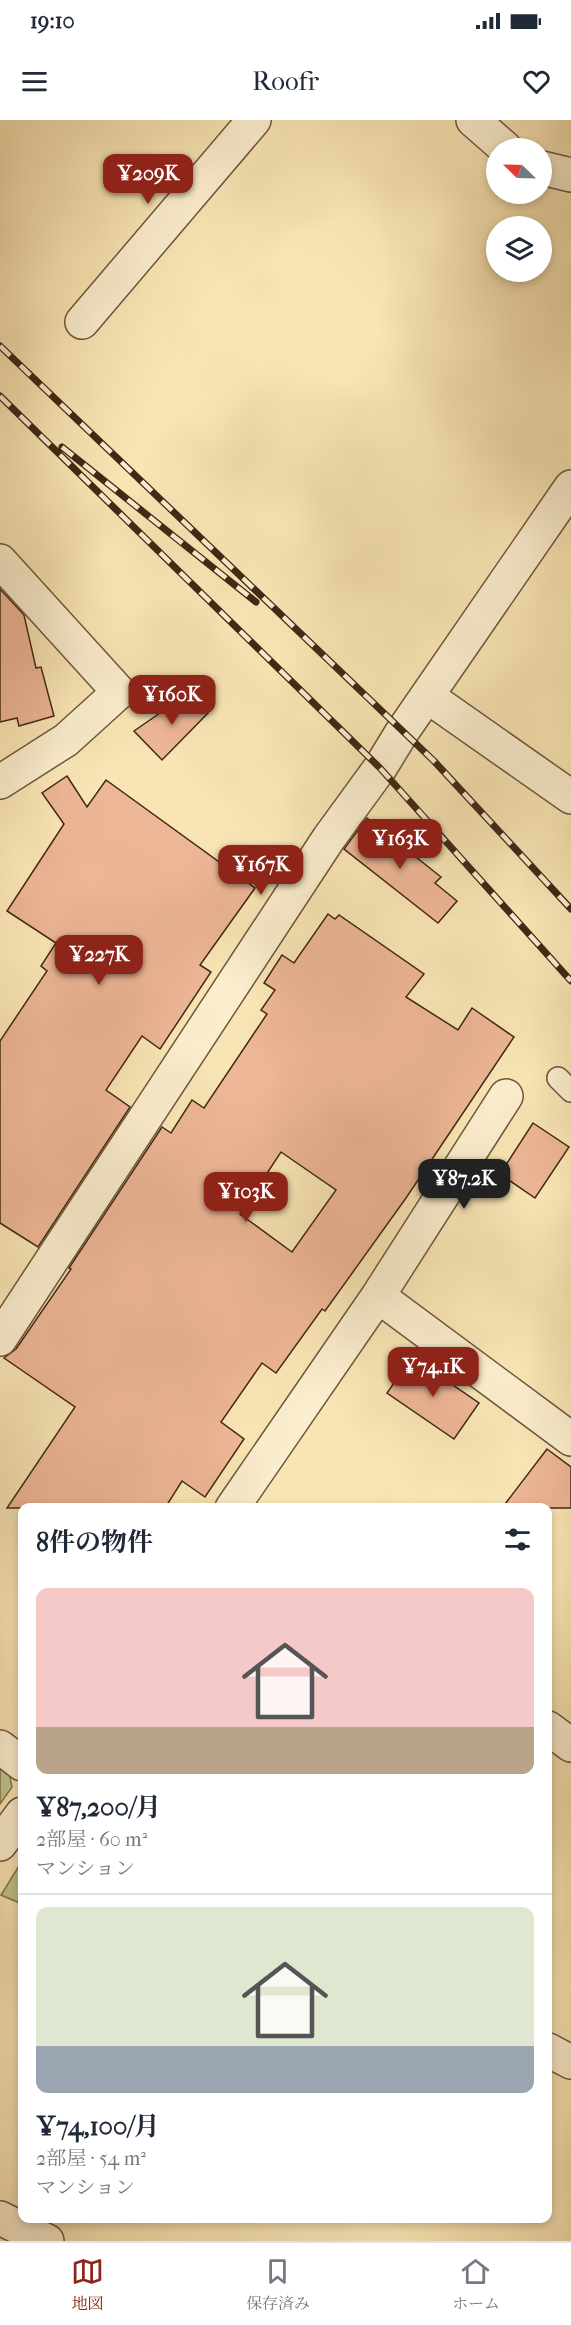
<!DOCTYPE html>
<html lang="ja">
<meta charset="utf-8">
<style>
:root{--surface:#fff;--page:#f2f2f3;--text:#1f2937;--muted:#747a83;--line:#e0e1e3;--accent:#8f2418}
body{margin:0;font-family:"IM FELL French Canon","Noto Serif JP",serif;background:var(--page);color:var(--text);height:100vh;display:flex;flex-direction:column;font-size:22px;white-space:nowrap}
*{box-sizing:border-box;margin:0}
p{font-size:20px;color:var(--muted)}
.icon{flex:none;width:33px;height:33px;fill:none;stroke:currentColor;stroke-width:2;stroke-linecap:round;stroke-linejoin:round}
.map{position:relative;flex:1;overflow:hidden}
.details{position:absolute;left:18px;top:1383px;width:534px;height:720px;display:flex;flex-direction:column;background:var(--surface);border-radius:12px;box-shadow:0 3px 9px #0003}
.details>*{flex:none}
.needle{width:39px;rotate:293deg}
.tools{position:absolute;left:486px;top:18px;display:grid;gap:12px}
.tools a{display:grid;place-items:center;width:66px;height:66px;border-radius:50%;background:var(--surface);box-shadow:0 3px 9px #0003;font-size:30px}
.price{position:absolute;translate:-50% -51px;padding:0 14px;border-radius:12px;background:var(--accent);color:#fff;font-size:20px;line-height:39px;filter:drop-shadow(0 2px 3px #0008)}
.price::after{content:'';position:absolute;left:50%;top:36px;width:18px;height:14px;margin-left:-9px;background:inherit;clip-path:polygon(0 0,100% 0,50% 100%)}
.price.current{background:#222;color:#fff}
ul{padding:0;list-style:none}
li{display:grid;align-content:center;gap:12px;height:318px;padding:0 18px}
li+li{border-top:2px solid var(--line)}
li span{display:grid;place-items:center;height:186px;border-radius:12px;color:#555}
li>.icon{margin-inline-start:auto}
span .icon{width:108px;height:108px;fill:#fffc;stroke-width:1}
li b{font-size:26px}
h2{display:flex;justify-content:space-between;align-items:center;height:72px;padding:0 18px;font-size:26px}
.status{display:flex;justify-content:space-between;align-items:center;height:42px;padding:0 30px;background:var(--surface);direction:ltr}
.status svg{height:16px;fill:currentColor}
header{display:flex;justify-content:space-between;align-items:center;height:78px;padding:0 18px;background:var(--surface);font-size:27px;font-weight:600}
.tabs{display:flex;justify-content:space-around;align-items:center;height:84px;border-top:2px solid var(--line);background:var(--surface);font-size:16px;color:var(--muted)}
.tabs a{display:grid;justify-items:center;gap:3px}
.tabs .current{color:var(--accent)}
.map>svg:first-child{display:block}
.green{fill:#c0c48b;stroke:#807650;stroke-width:1.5}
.building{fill:#edb696;stroke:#412715;stroke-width:1.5;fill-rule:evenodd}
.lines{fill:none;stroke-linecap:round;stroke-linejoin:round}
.service-casing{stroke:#6f563d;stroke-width:24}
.minor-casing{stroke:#6f563d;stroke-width:36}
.tertiary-casing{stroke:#6f563d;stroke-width:36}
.service{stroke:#fbeece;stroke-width:21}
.minor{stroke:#fbeece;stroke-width:33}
.tertiary{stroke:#fbeece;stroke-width:33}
.rail-casing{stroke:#412715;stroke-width:7}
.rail{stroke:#fbeece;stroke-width:4.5;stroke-dasharray:14;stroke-linecap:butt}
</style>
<div class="status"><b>19:10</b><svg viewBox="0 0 49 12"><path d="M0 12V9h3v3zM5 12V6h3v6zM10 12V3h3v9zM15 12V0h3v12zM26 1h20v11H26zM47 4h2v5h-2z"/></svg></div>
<header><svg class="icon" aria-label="menu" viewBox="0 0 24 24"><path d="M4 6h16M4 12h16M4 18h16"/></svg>Roofr<svg class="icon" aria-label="heart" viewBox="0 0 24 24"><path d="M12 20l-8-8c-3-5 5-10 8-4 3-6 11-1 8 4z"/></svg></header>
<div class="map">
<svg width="571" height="2121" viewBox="0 0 571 2121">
<rect width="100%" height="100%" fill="#f9e5b4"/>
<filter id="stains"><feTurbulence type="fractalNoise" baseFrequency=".00333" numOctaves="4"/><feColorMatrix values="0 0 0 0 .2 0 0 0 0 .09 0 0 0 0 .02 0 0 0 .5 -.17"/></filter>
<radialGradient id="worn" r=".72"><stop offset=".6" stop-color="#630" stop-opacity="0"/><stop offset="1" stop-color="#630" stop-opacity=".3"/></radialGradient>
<path class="green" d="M0 1637 7 1642 12 1667 0 1684Z
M22 1741V1784L1 1775Z"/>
<path class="building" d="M0 469 24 495 36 548 41 547 54 596 19 606 17 598 0 602Z
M189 573 208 593 162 640 134 611Z
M67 656 87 687 106 660 255 768 200 845 211 852 160 929 142 916 106 970 130 987 38 1127 0 1103V921L47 851 41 846 56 823 7 791 64 704 42 673Z
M367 698 441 757 435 763 457 781 438 803 344 729Z
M328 794 335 799 339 795 424 854 406 877 458 910 472 888 514 917 406 1078 325 1191 322 1189 276 1253 262 1243 221 1302 244 1319 205 1377 182 1361 165 1388H7L75 1287 4 1238 16 1229 71 1149 69 1148 162 1007 171 1013 192 980 204 988 267 894 261 890 275 870 264 863 282 835 294 843ZM281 1032 336 1070 292 1132 240 1094Z
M533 1003 569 1027 535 1078 500 1054Z
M412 1237 479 1283 454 1319 387 1273Z
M547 1329 571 1347V1388H502Z"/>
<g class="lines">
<g class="service-casing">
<path id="service" d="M558 958 571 971"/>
</g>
<g class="minor-casing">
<path id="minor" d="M473 0 505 28
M542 48 571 55
M82 202 254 0
M0 441 119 572 66 620 0 662
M427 576 571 677
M378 1176 571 1319
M0 1219 329 718 380 648 402 612 571 367
M232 1388 378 1176 506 976
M548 1608 571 1625
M0 1627 22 1644
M0 1724 22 1694
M548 1930 571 1942"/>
</g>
<g class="tertiary-casing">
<path id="tertiary" d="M0 2098 47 2121"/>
</g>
<use href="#service" class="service"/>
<use href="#minor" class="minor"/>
<use href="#tertiary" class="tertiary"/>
<g class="rail-casing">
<path id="rail" d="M0 226 434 641 571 789
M0 276 380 648 571 861
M62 327 256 482"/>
</g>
<use href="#rail" class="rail"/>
</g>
<rect width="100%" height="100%" filter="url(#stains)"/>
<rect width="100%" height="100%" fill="url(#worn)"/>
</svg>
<div class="tools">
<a><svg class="needle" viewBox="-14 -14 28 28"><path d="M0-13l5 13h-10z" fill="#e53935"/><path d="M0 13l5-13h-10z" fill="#747a83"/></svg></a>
<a><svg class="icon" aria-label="layers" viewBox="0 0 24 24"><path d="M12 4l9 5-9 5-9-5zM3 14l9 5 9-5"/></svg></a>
</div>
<b class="price" style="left:148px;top:85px">¥209K</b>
<b class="price" style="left:172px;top:606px">¥160K</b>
<b class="price" style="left:400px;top:750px">¥163K</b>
<b class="price" style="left:261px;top:776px">¥167K</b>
<b class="price" style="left:99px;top:866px">¥227K</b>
<b class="price current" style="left:464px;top:1090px">¥87.2K</b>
<b class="price" style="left:246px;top:1103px">¥103K</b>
<b class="price" style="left:433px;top:1278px">¥74.1K</b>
<section class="details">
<h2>8件の物件<svg class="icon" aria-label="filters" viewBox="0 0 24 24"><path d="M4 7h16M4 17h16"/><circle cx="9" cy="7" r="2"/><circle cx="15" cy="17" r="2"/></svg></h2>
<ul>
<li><span style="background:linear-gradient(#f6c9c9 75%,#b9a48a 0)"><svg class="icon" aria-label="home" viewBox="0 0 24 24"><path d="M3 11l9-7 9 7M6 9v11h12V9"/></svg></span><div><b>¥87,200/月</b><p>2部屋 · 60 m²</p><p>マンション</p></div></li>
<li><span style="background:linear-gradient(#dfe7d0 75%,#9aa5b1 0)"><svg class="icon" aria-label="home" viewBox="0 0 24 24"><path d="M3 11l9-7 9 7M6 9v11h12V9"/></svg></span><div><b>¥74,100/月</b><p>2部屋 · 54 m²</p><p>マンション</p></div></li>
</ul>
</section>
</div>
<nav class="tabs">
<a class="current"><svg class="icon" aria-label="map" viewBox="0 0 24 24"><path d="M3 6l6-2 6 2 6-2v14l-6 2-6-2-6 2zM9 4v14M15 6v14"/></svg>地図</a>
<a><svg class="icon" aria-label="saved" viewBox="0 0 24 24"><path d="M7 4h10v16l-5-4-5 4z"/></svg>保存済み</a>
<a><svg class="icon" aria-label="home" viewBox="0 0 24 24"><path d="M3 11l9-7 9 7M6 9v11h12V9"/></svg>ホーム</a>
</nav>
